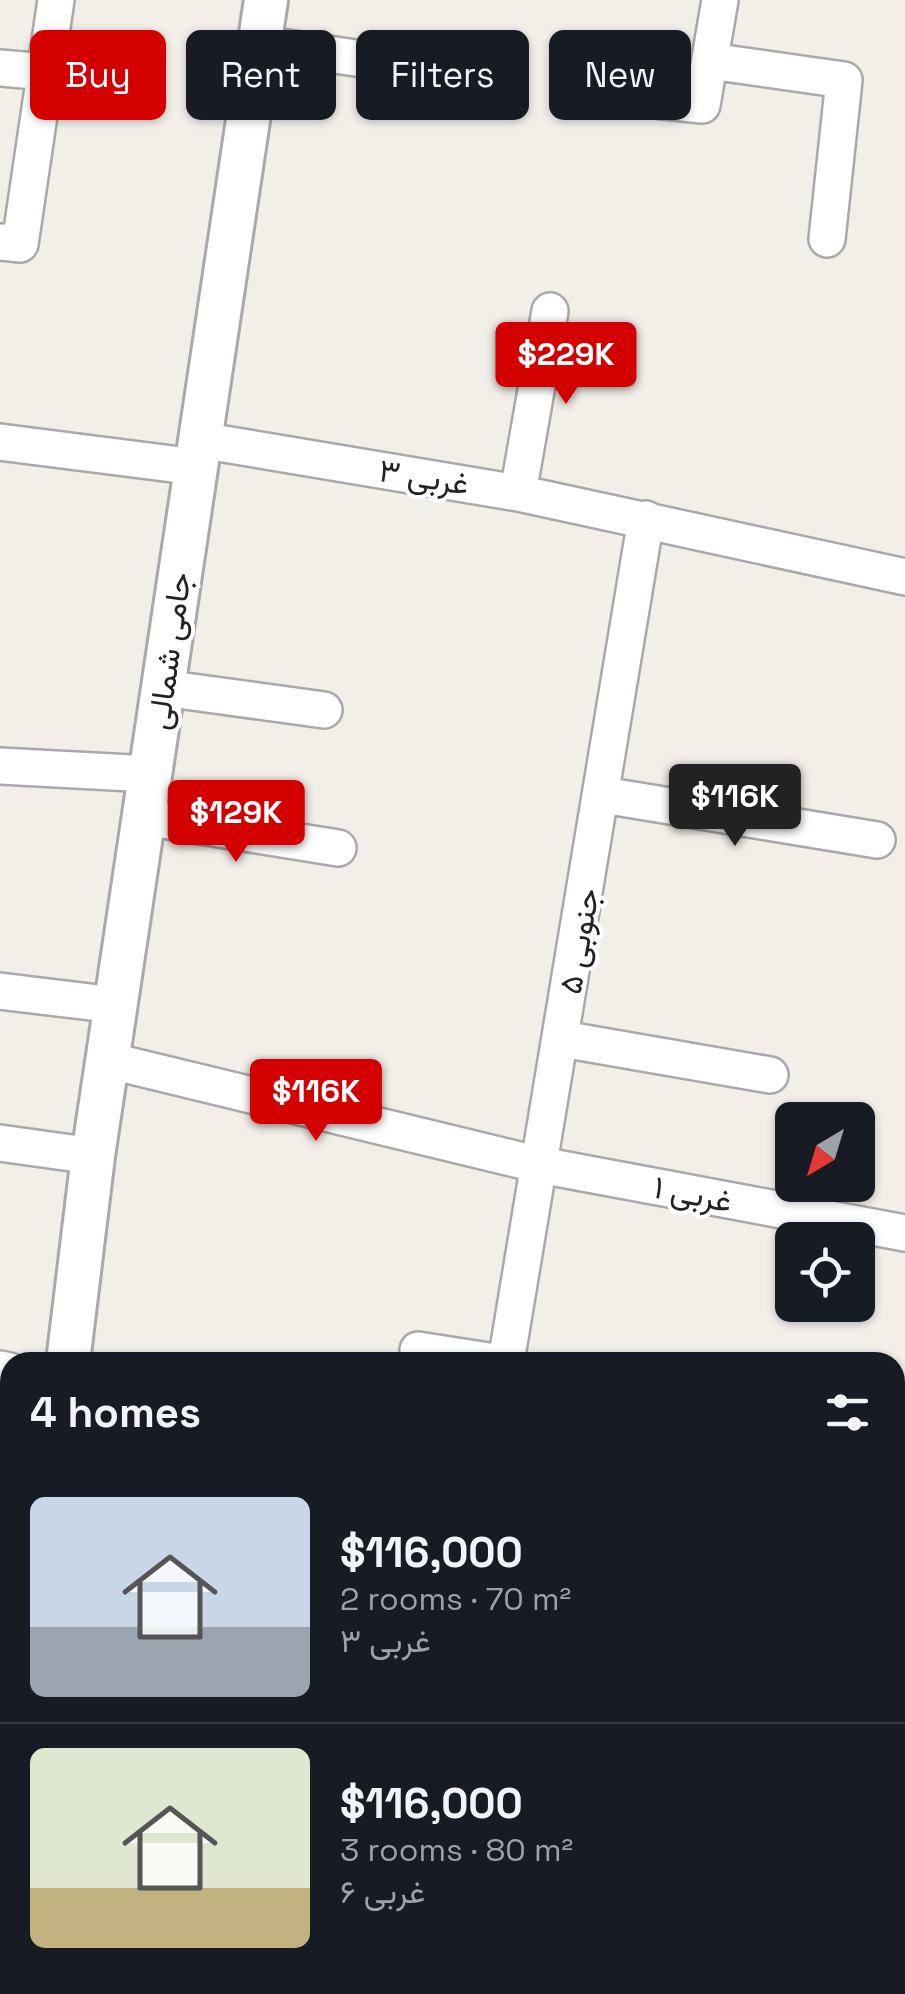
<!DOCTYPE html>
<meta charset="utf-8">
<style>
:root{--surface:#171b24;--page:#242831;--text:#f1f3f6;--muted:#9ea1a6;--line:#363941;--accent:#d40000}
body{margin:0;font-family:"Space Grotesk",Vazirmatn,sans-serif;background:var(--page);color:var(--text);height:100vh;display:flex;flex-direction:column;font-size:38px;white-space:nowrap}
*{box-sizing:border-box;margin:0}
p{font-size:32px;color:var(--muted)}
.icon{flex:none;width:55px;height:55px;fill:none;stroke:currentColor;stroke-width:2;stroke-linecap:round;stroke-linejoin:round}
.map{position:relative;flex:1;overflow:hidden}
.side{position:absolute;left:0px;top:1352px;width:905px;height:642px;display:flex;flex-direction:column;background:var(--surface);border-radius:30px 30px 0 0;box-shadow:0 2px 8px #0004}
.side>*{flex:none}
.hud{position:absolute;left:30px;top:30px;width:845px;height:90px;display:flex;gap:20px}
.needle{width:65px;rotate:218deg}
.buttons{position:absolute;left:775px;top:1102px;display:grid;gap:20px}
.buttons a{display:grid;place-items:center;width:100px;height:100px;border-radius:15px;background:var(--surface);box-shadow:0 2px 8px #0004;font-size:50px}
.price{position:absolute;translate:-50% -85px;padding:0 22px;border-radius:10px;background:var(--accent);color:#fff;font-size:32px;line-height:65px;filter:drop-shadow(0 2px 5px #0008)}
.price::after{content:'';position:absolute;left:50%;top:60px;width:30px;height:22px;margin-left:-15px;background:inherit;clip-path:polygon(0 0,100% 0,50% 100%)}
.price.current{background:#222;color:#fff}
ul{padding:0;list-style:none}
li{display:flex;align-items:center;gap:30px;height:250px;padding:0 30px}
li+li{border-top:2px solid var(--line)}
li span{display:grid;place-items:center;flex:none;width:280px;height:200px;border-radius:15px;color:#555}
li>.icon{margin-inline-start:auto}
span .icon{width:120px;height:120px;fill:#fffc;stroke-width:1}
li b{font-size:42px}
h2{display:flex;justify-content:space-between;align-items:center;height:120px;padding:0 30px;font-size:42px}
.pill{padding:0 35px;border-radius:15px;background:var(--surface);box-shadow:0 2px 8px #0004;font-size:35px;line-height:90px}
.pill.current{background:var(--accent);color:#fff}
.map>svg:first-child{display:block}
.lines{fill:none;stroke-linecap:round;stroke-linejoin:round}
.minor-casing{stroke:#a9a9a9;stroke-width:40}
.tertiary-casing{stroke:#a9a9a9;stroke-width:48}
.minor{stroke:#fff;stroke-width:35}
.tertiary{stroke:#fff;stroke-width:42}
.labels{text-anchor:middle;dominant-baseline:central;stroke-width:8;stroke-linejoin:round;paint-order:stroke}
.street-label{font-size:32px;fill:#222;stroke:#fff}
</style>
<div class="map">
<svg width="905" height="1994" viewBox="0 0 905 1994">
<rect width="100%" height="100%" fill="#f2efe9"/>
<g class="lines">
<g class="minor-casing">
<path id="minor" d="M260 44 403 65
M710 61 844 80 827 239
M0 68 46 72
M599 94 702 105 720 0
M0 242 20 244 56 0
M200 440 518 493 905 577
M0 442 196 467
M518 493 550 311
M163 688 324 710
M0 766 150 774
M603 795 877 840
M144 817 338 848
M0 991 115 1005
M562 1039 770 1075
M107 1060 540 1165 905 1233
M0 1143 93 1156
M418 1350 495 1362
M506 1362 646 519
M0 1369 10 1371
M895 1542 905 1544
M0 1614 10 1615
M895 1846 905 1848
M0 1878 10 1879
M391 1988 612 1994
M707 1994 709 1985"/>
</g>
<g class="tertiary-casing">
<path id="tertiary" d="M68 1362 93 1156 266 0
M0 1847 10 1822"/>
</g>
<use href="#minor" class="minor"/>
<use href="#tertiary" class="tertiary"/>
</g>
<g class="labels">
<g class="street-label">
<text transform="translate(424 477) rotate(9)">غربی ۳</text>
<text transform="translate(169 651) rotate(-82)">جامی شمالی</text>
<text transform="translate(579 941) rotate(-80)">جنوبی ۵</text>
<text transform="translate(693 1194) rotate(11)">غربی ۱</text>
</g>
</g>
</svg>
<div class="buttons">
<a><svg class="needle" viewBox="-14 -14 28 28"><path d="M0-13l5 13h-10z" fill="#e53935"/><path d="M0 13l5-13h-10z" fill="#9ea1a6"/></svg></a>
<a><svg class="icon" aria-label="locate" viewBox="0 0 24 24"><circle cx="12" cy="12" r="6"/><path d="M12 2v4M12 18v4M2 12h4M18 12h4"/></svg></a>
</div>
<b class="price" style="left:566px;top:407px">$229K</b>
<b class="price current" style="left:735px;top:849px">$116K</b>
<b class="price" style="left:236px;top:865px">$129K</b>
<b class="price" style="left:316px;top:1144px">$116K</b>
<div class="hud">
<a class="pill current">Buy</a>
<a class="pill">Rent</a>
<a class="pill">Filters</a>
<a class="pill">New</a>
</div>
<section class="side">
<h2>4 homes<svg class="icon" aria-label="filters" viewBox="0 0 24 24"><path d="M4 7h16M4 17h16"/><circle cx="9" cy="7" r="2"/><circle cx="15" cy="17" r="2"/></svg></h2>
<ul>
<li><span style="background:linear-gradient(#c9d6e8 65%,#9aa5b1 0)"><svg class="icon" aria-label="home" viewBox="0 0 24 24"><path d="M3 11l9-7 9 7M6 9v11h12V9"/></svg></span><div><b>$116,000</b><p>2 rooms · 70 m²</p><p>غربی ۳</p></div></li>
<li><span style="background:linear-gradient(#dfe7d0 70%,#c2b280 0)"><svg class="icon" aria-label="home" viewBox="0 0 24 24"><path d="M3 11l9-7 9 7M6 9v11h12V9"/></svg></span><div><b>$116,000</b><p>3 rooms · 80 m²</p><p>غربی ۶</p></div></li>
</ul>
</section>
</div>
